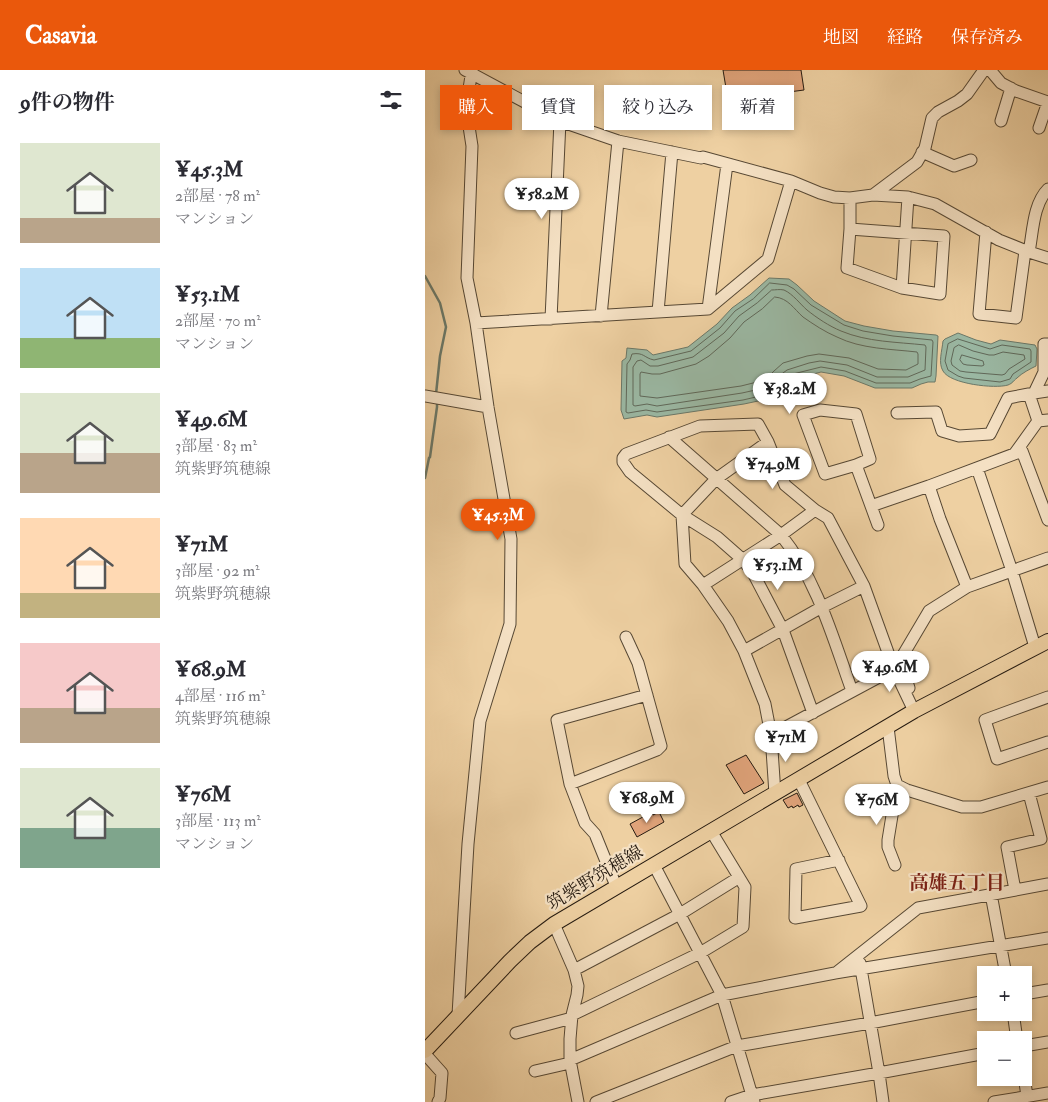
<!DOCTYPE html>
<html lang="ja">
<meta charset="utf-8">
<style>
:root{--surface:#fff;--page:#f7f7f7;--text:#2b2b33;--muted:#7c7c81;--accent:#ea580c}
body{margin:0;font-family:"IM FELL Double Pica","Noto Serif JP",serif;background:var(--page);color:var(--text);height:100vh;display:flex;flex-direction:column;font-size:19px;white-space:nowrap}
*{box-sizing:border-box;margin:0}
p{font-size:16px;color:var(--muted)}
.icon{flex:none;width:28px;height:28px;fill:none;stroke:currentColor;stroke-width:2;stroke-linecap:round;stroke-linejoin:round}
.map{position:relative;flex:1;overflow:hidden}
.panel{display:flex;flex-direction:column;background:var(--surface);width:425px}
.panel>*{flex:none}
.banner{position:absolute;left:15px;top:15px;width:475px;height:45px;display:flex;gap:10px}
.controls{position:absolute;left:552px;top:896px;display:grid;gap:10px}
.controls a{display:grid;place-items:center;width:55px;height:55px;border-radius:0px;background:var(--surface);box-shadow:0 2px 8px #0003;font-size:25px}
.price{position:absolute;translate:-50% -42px;padding:0 11px;border-radius:18px;background:#fff;color:#222;font-size:16px;line-height:32px;filter:drop-shadow(0 1px 2px #0008)}
.price::after{content:'';position:absolute;left:50%;top:30px;width:15px;height:11px;margin-left:-8px;background:inherit;clip-path:polygon(0 0,100% 0,50% 100%)}
.price.on{background:var(--accent);color:#fff}
ul{padding:0;list-style:none}
li{display:flex;align-items:center;gap:15px;height:125px;padding:0 20px}
li span{display:grid;place-items:center;flex:none;width:140px;height:100px;border-radius:0px;color:#555}
li>.icon{margin-inline-start:auto}
span .icon{width:60px;height:60px;fill:#fffc;stroke-width:1}
li b{font-size:21px}
h2{display:flex;justify-content:space-between;align-items:center;height:60px;padding:0 20px;font-size:21px}
.chip{padding:0 18px;border-radius:0px;background:var(--surface);box-shadow:0 2px 8px #0003;font-size:18px;line-height:45px}
.chip.on{background:var(--accent);color:#fff}
header{display:flex;align-items:center;gap:30px;box-sizing:border-box;height:70px;padding:0 25px;background:var(--accent);color:#fff}
header strong{font-size:24px}
nav{display:flex;gap:28px;margin-inline-start:auto;font-size:18px}
main{display:flex;flex:1;min-height:0}
.map>svg:first-child{display:block}
.water{fill:#9ab7a2;stroke:#6b7868}
.lines{fill:none;stroke-linecap:round;stroke-linejoin:round}
.shore{stroke:#606859;stroke-width:1}
.stream{stroke:#6b7868;stroke-width:2.5}
.building{fill:#e1a47b;stroke:#251a10}
.minor-casing{stroke:#574834;stroke-width:13}
.major-casing{stroke:#251a10;stroke-width:16}
.minor{stroke:#f4e0c3;stroke-width:11}
.major{stroke:#eed0a2;stroke-width:14}
.labels{text-anchor:middle;dominant-baseline:central;stroke-width:4.5;stroke-linejoin:round;paint-order:stroke}
.street-label{font-size:18px;fill:#251a10;stroke:#f4e0c3}
.neighbourhood-label{font-size:19px;font-weight:bold;fill:#7a1f14;stroke:#f4e0c3}
</style>
<header>
<strong>Casavia</strong>
<nav><a>地図</a><a>経路</a><a>保存済み</a></nav>
</header>
<main>
<section class="panel">
<h2>9件の物件<svg class="icon" aria-label="filters" viewBox="0 0 24 24"><path d="M4 7h16M4 17h16"/><circle cx="9" cy="7" r="2"/><circle cx="15" cy="17" r="2"/></svg></h2>
<ul>
<li><span style="background:linear-gradient(#dfe7d0 75%,#b9a48a 0)"><svg class="icon" aria-label="home" viewBox="0 0 24 24"><path d="M3 11l9-7 9 7M6 9v11h12V9"/></svg></span><div><b>¥45.3M</b><p>2部屋 · 78 m²</p><p>マンション</p></div></li>
<li><span style="background:linear-gradient(#bfe0f5 70%,#8fb573 0)"><svg class="icon" aria-label="home" viewBox="0 0 24 24"><path d="M3 11l9-7 9 7M6 9v11h12V9"/></svg></span><div><b>¥53.1M</b><p>2部屋 · 70 m²</p><p>マンション</p></div></li>
<li><span style="background:linear-gradient(#dfe7d0 60%,#b9a48a 0)"><svg class="icon" aria-label="home" viewBox="0 0 24 24"><path d="M3 11l9-7 9 7M6 9v11h12V9"/></svg></span><div><b>¥49.6M</b><p>3部屋 · 83 m²</p><p>筑紫野筑穂線</p></div></li>
<li><span style="background:linear-gradient(#ffd9b3 75%,#c2b280 0)"><svg class="icon" aria-label="home" viewBox="0 0 24 24"><path d="M3 11l9-7 9 7M6 9v11h12V9"/></svg></span><div><b>¥71M</b><p>3部屋 · 92 m²</p><p>筑紫野筑穂線</p></div></li>
<li><span style="background:linear-gradient(#f6c9c9 65%,#b9a48a 0)"><svg class="icon" aria-label="home" viewBox="0 0 24 24"><path d="M3 11l9-7 9 7M6 9v11h12V9"/></svg></span><div><b>¥68.9M</b><p>4部屋 · 116 m²</p><p>筑紫野筑穂線</p></div></li>
<li><span style="background:linear-gradient(#dfe7d0 60%,#7fa58c 0)"><svg class="icon" aria-label="home" viewBox="0 0 24 24"><path d="M3 11l9-7 9 7M6 9v11h12V9"/></svg></span><div><b>¥76M</b><p>3部屋 · 113 m²</p><p>マンション</p></div></li>
</ul>
</section>
<div class="map">
<svg width="623" height="1032" viewBox="0 0 623 1032">
<rect width="100%" height="100%" fill="#eed0a2"/>
<filter id="stains"><feTurbulence type="fractalNoise" baseFrequency=".004" numOctaves="4"/><feColorMatrix values="0 0 0 0 .2 0 0 0 0 .09 0 0 0 0 .02 0 0 0 .5 -.17"/></filter>
<radialGradient id="worn" r=".72"><stop offset=".6" stop-color="#630" stop-opacity="0"/><stop offset="1" stop-color="#630" stop-opacity=".3"/></radialGradient>
<path class="water" d="M344 208 364 209 372 215 389 231 420 251 439 256 468 261 511 265 513 266 511 306 510 312H503L496 314 487 318H450L419 306 396 302 367 310 352 327 319 334 232 347 222 345 199 349 196 340 197 291 201 288 202 278 222 280 228 285 263 277 292 254 307 238 325 225Z
M533 263 551 270 566 274 575 270 610 275 612 279 611 296C605 299 597 303 592 308 588 311 588 313 583 315 570 319 525 314 518 301 513 293 517 281 518 271L520 269Z"/>
<g class="lines">
<path class="shore" d="M345 213 362 215 369 219 386 235 419 255 438 261 468 266 507 270 508 272 506 306 495 309 485 313H451L420 301 396 297 364 305 348 323 318 330 232 342 221 340 203 343 201 342 202 294 205 290 207 284C219 282 219 288 229 290L266 281 295 258 310 241 328 229Z
M347 220C350 220 355 219 359 220 368 224 375 234 382 240 392 248 404 256 416 261 442 272 472 272 500 275L501 277 500 300 483 307H452L422 295 395 291 384 293 362 300 354 306 344 317 317 323 232 336 222 334 210 336 208 335V297L212 291 216 290 225 296H233L268 287 299 263 314 246 332 233Z
M350 227C363 228 369 239 378 247 388 254 400 262 412 267 436 279 466 279 492 282L493 284V294L481 300 453 299 424 288 394 284 382 286 358 293 349 301 340 310 316 316 232 328 215 326V304L216 302 227 304H235L271 294 284 286 305 268 319 252 337 239Z
M533 269 565 279 577 275 605 279 606 281V292L588 304 585 309 575 312 539 308 533 306 523 300 520 291 523 274Z
M534 275 548 281 564 285H569L578 282 599 285 600 289 584 299 580 304 577 305 541 302 535 301 527 295 526 291 529 278Z
M537 285 558 291 559 295 557 296 542 295 538 294 535 290Z"/>
<path class="stream" d="M0 206 15 233 21 257 15 286 11 324
M0 408 4 388 5 387 12 337V332"/>
</g>
<path class="building" d="M298 0H376L379 20 303 30Z
M321 685 339 713 319 724 301 695Z
M372 723 378 735 374 737 373 735 368 738 367 736 363 738 358 730Z
M227 742 228 745 234 742 239 752 212 767 205 754Z"/>
<g class="lines">
<g class="minor-casing">
<path id="minor" d="M40 0 135 51 193 71 276 88 278 87 366 111 395 123 409 127 425 128 448 125 483 127 510 134 574 170 604 182 623 188
M565 0 576 13 591 21 623 32 614 58
M576 51 586 18
M497 82 529 96 546 90
M448 125 492 92 500 78 507 48 513 42 533 31 542 24 559 0
M425 159 519 166 515 224 477 218 422 198 425 159V128
M561 162 554 244 591 248 600 181
M604 182C608 162 608 134 623 119
M477 218 483 127
M283 239 302 94
M233 242 247 82
M176 246 193 71
M126 249 135 51
M51 253 283 239 343 189 366 111
M609 323 619 302V274H623
M604 324 613 351
M0 326 63 337
M395 340 431 344 445 389 431 395 400 404 378 345Z
M472 343 511 342 517 361 534 366 565 364 583 328 609 323 623 321
M244 367 356 465C392 510 408 568 427 621
M343 372 291 409 257 445 260 494 278 515 303 551 319 581 340 634 346 665 350 724
M590 383 613 351 623 350
M431 395 453 455
M552 398 587 501 610 577
M446 436 504 416
M278 515 356 465 390 440
M542 517 515 449 504 416 597 381 623 450
M319 581 397 537 439 516
M484 618 475 590 504 541 542 517 623 488
M623 627 560 650 572 689 623 672
M388 643 358 560 327 501 317 489 292 467 257 445 205 402 198 392V388L201 384 275 356 333 354 343 372 360 415 390 440 403 448 439 516 469 599 489 641
M463 657 469 706 472 715 482 720 537 737H556L623 717
M346 665 469 599
M374 710 436 836 370 848 371 799 414 790
M145 714 132 650 222 625
M229 795 297 925 329 1032
M470 795 463 777V770L472 715
M191 816 170 764 160 753 145 714 232 680 236 676 213 593 201 567
M590 820 582 777 616 769 604 723
M566 824 581 905
M129 854 149 900 153 916 152 925 147 945 145 969V990L153 1032
M435 893 454 1003 458 1032
M149 900 255 844 313 808
M412 902 493 838 623 814
M599 924 623 920
M588 942 592 970
M33 945 43 774 55 651 85 554 86 469 63 337 51 253 42 208 47 76 41 37 47 0
M147 945 275 883 318 857 320 817 286 761
M91 963 147 948
M599 976 623 972
M0 984 17 1003 15 1028 13 1032
M145 990 297 925 410 903 623 868
M110 1001 145 993
M599 1006 602 1026
M171 1032 312 976 445 953 561 931
M306 1032 327 1025 454 1003 561 983
M569 1032 623 1023"/>
</g>
<g class="major-casing">
<path id="major" d="M0 981 85 891 105 872 129 854 489 641 623 571"/>
</g>
<use href="#minor" class="minor"/>
<use href="#major" class="major"/>
</g>
<g class="labels">
<g class="street-label">
<text transform="translate(170 808) rotate(-31)">筑紫野筑穂線</text>
</g>
<g class="neighbourhood-label">
<text x="532" y="813">高雄五丁目</text>
</g>
</g>
<rect width="100%" height="100%" filter="url(#stains)"/>
<rect width="100%" height="100%" fill="url(#worn)"/>
</svg>
<div class="controls">
<a>+</a>
<a>−</a>
</div>
<b class="price" style="left:117px;top:150px">¥58.2M</b>
<b class="price" style="left:365px;top:345px">¥38.2M</b>
<b class="price" style="left:348px;top:420px">¥74.9M</b>
<b class="price on" style="left:73px;top:471px">¥45.3M</b>
<b class="price" style="left:353px;top:521px">¥53.1M</b>
<b class="price" style="left:465px;top:623px">¥49.6M</b>
<b class="price" style="left:361px;top:693px">¥71M</b>
<b class="price" style="left:222px;top:754px">¥68.9M</b>
<b class="price" style="left:452px;top:756px">¥76M</b>
<div class="banner">
<a class="chip on">購入</a>
<a class="chip">賃貸</a>
<a class="chip">絞り込み</a>
<a class="chip">新着</a>
</div>
</div>
</main>
